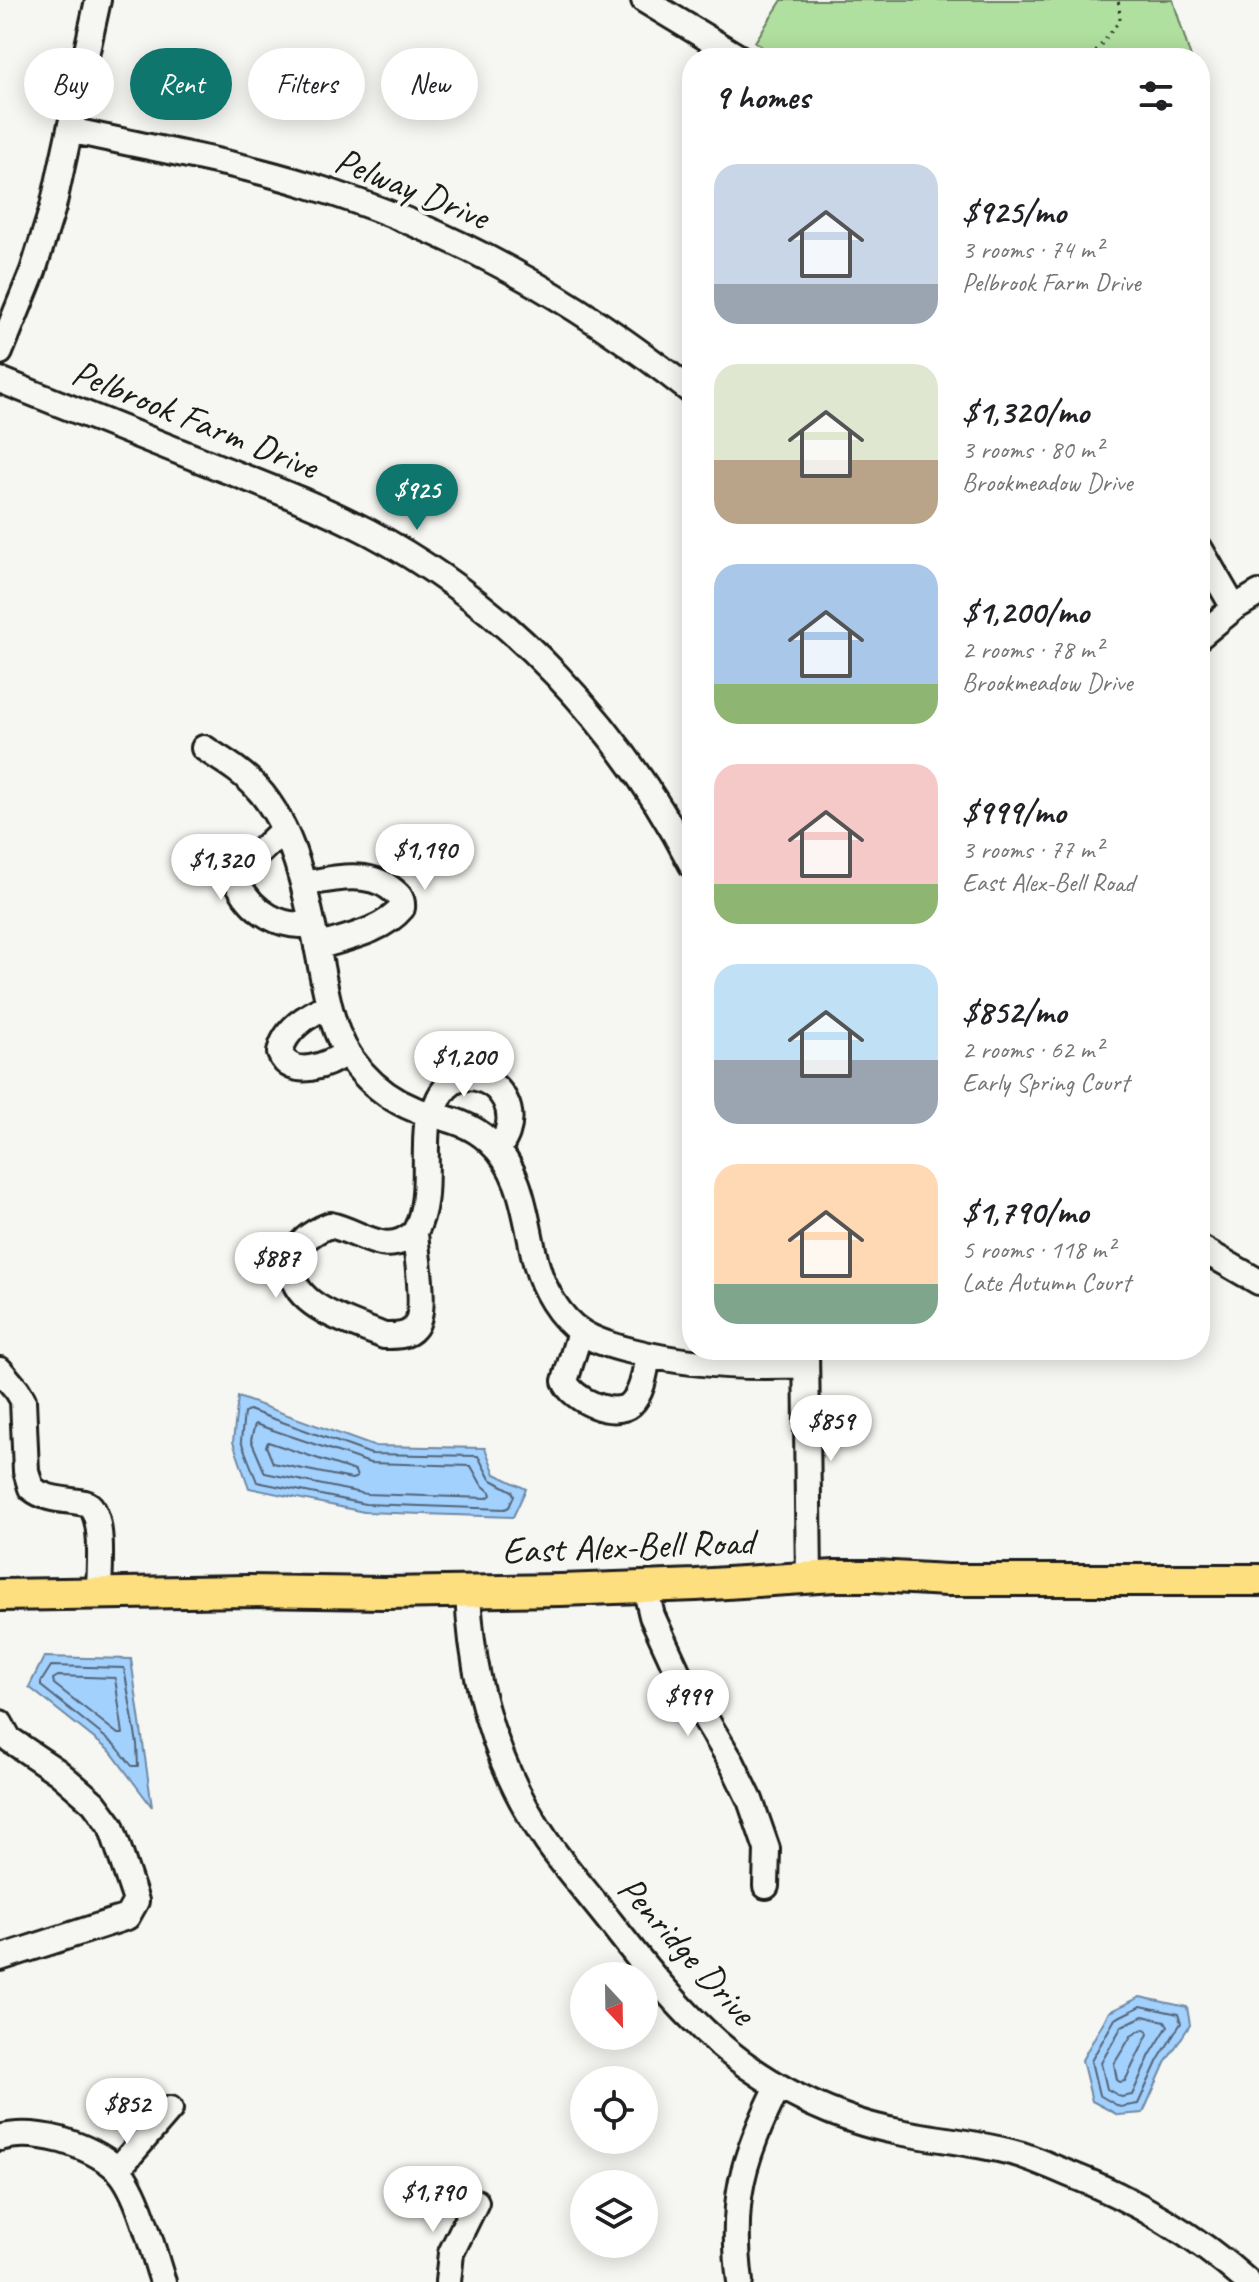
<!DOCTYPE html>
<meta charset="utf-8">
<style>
:root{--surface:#fff;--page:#f2f2f2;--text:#202124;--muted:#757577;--accent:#0f766e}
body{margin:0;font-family:Caveat,sans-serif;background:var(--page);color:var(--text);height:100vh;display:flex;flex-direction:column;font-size:30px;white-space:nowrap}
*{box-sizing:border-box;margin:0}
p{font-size:26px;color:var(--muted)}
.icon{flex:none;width:44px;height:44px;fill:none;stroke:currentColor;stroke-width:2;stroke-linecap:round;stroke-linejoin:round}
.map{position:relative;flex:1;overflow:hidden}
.drawer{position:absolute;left:682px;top:48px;width:528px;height:1312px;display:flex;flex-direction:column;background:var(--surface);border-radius:32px;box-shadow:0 4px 20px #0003}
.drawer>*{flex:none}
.banner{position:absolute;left:24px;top:48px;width:538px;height:72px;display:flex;gap:16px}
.needle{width:52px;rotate:158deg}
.buttons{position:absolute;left:570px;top:1962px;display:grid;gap:16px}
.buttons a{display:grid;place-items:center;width:88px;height:88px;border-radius:50%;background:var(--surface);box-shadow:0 4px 20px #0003;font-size:40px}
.price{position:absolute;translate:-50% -68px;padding:0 18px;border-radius:28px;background:#fff;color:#222;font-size:26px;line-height:52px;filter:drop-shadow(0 2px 4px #0008)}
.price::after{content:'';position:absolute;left:50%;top:48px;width:24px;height:18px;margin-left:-12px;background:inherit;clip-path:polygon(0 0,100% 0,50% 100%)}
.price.selected{background:var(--accent);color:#fff}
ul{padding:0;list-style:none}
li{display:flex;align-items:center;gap:24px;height:200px;padding:0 32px}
li span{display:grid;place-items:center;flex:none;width:224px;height:160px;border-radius:24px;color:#555}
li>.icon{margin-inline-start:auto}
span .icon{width:96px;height:96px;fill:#fffc;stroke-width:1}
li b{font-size:34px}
h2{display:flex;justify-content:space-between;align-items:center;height:96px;padding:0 32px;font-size:34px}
.chip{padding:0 28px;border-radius:36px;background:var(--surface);box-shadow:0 4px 20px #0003;font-size:28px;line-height:72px}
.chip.selected{background:var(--accent);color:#fff}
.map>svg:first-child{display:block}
.green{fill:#b0e09f;stroke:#667e5e;stroke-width:2}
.water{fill:#a3d1fe;stroke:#6d89a4;stroke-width:2}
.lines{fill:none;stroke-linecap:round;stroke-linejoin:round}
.shore{stroke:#526476;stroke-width:2}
.minor-casing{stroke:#1c1c1c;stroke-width:30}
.major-casing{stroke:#1c1c1c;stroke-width:36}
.path{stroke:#1c1c1c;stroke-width:3;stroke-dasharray:2 6;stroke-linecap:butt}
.minor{stroke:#f6f6f2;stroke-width:24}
.major{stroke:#fddf80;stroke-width:30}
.labels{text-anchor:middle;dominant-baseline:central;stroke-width:8;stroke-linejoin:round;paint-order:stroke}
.street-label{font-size:38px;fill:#1c1c1c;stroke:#f6f6f2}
</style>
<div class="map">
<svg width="1259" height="2282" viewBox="0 0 1259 2282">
<rect width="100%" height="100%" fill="#f6f6f2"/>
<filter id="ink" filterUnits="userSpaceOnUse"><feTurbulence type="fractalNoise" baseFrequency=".0125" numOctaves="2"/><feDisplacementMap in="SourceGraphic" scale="16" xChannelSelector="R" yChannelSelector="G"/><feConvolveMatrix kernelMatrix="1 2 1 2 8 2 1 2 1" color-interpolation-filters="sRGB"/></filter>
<g filter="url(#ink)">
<path class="green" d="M782 0H1173L1191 58H778L755 42Z"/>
<path class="water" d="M238 1397 373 1446 485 1448 495 1474 526 1489 513 1517 364 1512 249 1488 233 1442Z
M44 1657 131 1659 152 1807 111 1752 29 1687Z
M1140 1997 1187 2007 1190 2025 1165 2063 1143 2113 1118 2115 1092 2101 1082 2060 1109 2012Z"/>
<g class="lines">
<path class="shore" d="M249 1410 371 1454 478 1456 490 1479 512 1491 514 1496 509 1507 505 1509 365 1504 257 1482 241 1441 244 1413Z
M255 1424 370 1463 471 1466 481 1484 490 1492 491 1495 487 1498 366 1494 265 1473 251 1440Z
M268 1442 355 1471 357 1477 352 1479 273 1463 266 1446Z
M51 1666 124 1668 137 1744 138 1766H132L116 1746 41 1686V1682Z
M58 1676 115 1678 123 1734H118L54 1684 53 1679Z
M1141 2006 1178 2014 1181 2023 1158 2060 1138 2104 1120 2107 1099 2095 1091 2061 1115 2019Z
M1143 2016 1165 2021 1168 2026 1150 2055 1132 2095 1121 2097 1107 2089 1101 2063 1122 2026Z
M1143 2029 1147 2030 1148 2034 1125 2081 1120 2082 1117 2080 1114 2064 1131 2036Z"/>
<g class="minor-casing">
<path id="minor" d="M644 0 740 58
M70 130C149 148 231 161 308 185 454 230 573 298 692 392
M0 352 33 271 53 207 98 0
M0 380C71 408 142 437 213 465 266 486 319 506 369 532 508 606 620 726 692 865
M1200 549 1234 608
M1200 636 1234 608 1259 593
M204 748C222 760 242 771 257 788 296 830 308 902 319 956 324 982 328 1008 337 1032 353 1072 388 1103 429 1114 451 1119 472 1125 489 1141 524 1172 525 1220 536 1263 543 1289 559 1317 581 1332 596 1342 615 1347 632 1351 690 1366 748 1368 806 1365
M283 830 248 863 239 885C253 912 281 929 311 924
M303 884C331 879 366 870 390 888 398 894 403 897 402 908 382 932 345 938 317 947
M329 1005C308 1015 284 1029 280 1053 291 1081 329 1065 347 1052
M434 1114C448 1047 524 1083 507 1133 505 1139 501 1145 498 1150
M330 1225C362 1232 386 1259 415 1232 416 1254 428 1313 414 1328 407 1337 394 1336 384 1336 352 1322 280 1305 294 1257 299 1240 314 1231 330 1225Z
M415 1232C429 1205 425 1175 426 1145 426 1135 427 1124 428 1113
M1200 1248 1259 1282
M580 1332 565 1381C572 1400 614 1419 631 1404 643 1392 645 1371 648 1356
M806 1350 809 1578
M0 1370 17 1390 23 1400 26 1471 31 1488C47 1501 66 1499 85 1503 106 1508 99 1574 99 1592
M645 1587 652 1616 678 1673 732 1763 750 1800 767 1849 766 1886
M468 1591C471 1681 496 1767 547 1842 567 1870 590 1896 611 1923 683 2016 740 2082 856 2121 910 2139 968 2139 1022 2155 1037 2160 1052 2167 1067 2173 1134 2199 1194 2234 1248 2282
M0 1723 9 1739 58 1772 94 1803 111 1826 136 1901 127 1917 0 1958
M0 2138C20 2132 41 2135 61 2140 81 2146 100 2154 116 2168 138 2187 153 2253 163 2282
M118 2169 170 2109
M448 2282 451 2253 476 2202
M740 2282C730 2202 742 2158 778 2087"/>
</g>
<g class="major-casing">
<path id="major" d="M0 1595 248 1591 384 1593 561 1590 696 1585 835 1576H875L947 1580H1259"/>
</g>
<path class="path" d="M1091 58 1120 20 1119 4 1117 0"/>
<use href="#minor" class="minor"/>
<use href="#major" class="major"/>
</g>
</g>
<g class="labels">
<g class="street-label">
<text transform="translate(412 188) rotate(22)">Pelway Drive</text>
<text transform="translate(195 419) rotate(22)">Pelbrook Farm Drive</text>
<text transform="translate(628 1546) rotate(-2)">East Alex-Bell Road</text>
<text transform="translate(687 1950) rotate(48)">Penridge Drive</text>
</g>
</g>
</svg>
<div class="buttons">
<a><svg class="needle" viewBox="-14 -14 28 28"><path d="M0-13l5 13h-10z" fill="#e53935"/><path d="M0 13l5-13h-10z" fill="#757577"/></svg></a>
<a><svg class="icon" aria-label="locate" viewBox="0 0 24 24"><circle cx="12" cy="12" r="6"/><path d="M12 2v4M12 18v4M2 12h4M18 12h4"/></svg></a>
<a><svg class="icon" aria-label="layers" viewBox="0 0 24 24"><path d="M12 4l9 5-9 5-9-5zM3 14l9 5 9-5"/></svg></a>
</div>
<b class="price selected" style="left:417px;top:532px">$925</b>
<b class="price" style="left:425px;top:892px">$1,190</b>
<b class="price" style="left:221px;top:902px">$1,320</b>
<b class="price" style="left:464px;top:1099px">$1,200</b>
<b class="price" style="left:276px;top:1300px">$887</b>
<b class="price" style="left:831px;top:1463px">$859</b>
<b class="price" style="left:688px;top:1738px">$999</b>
<b class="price" style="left:127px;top:2146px">$852</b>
<b class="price" style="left:433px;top:2234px">$1,790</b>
<div class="banner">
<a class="chip">Buy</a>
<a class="chip selected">Rent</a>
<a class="chip">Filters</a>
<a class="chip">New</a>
</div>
<section class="drawer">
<h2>9 homes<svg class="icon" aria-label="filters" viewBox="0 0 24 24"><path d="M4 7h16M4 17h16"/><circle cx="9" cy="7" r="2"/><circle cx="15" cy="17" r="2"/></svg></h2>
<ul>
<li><span style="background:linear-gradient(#c9d6e8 75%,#9aa5b1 0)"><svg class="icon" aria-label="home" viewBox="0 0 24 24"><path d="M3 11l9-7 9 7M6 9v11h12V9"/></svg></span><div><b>$925/mo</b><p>3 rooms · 74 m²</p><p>Pelbrook Farm Drive</p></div></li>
<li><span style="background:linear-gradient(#dfe7d0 60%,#b9a48a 0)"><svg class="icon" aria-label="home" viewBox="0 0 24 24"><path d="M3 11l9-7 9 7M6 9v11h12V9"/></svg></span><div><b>$1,320/mo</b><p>3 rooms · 80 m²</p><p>Brookmeadow Drive</p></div></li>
<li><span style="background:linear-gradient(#a9c7e8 75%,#8fb573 0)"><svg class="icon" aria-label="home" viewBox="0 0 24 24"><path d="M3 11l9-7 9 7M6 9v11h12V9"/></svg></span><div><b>$1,200/mo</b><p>2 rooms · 78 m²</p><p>Brookmeadow Drive</p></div></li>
<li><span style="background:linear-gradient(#f6c9c9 75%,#8fb573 0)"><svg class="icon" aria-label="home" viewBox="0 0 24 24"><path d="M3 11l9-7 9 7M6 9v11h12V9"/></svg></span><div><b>$999/mo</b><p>3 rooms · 77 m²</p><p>East Alex-Bell Road</p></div></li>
<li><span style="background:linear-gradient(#bfe0f5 60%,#9aa5b1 0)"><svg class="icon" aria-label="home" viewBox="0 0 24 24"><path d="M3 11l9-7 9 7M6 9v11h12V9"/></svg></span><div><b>$852/mo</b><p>2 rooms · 62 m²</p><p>Early Spring Court</p></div></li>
<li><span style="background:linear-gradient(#ffd9b3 75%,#7fa58c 0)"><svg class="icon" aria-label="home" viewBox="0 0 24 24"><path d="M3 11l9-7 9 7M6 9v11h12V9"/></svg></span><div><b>$1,790/mo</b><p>5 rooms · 118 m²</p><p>Late Autumn Court</p></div></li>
</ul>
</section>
</div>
